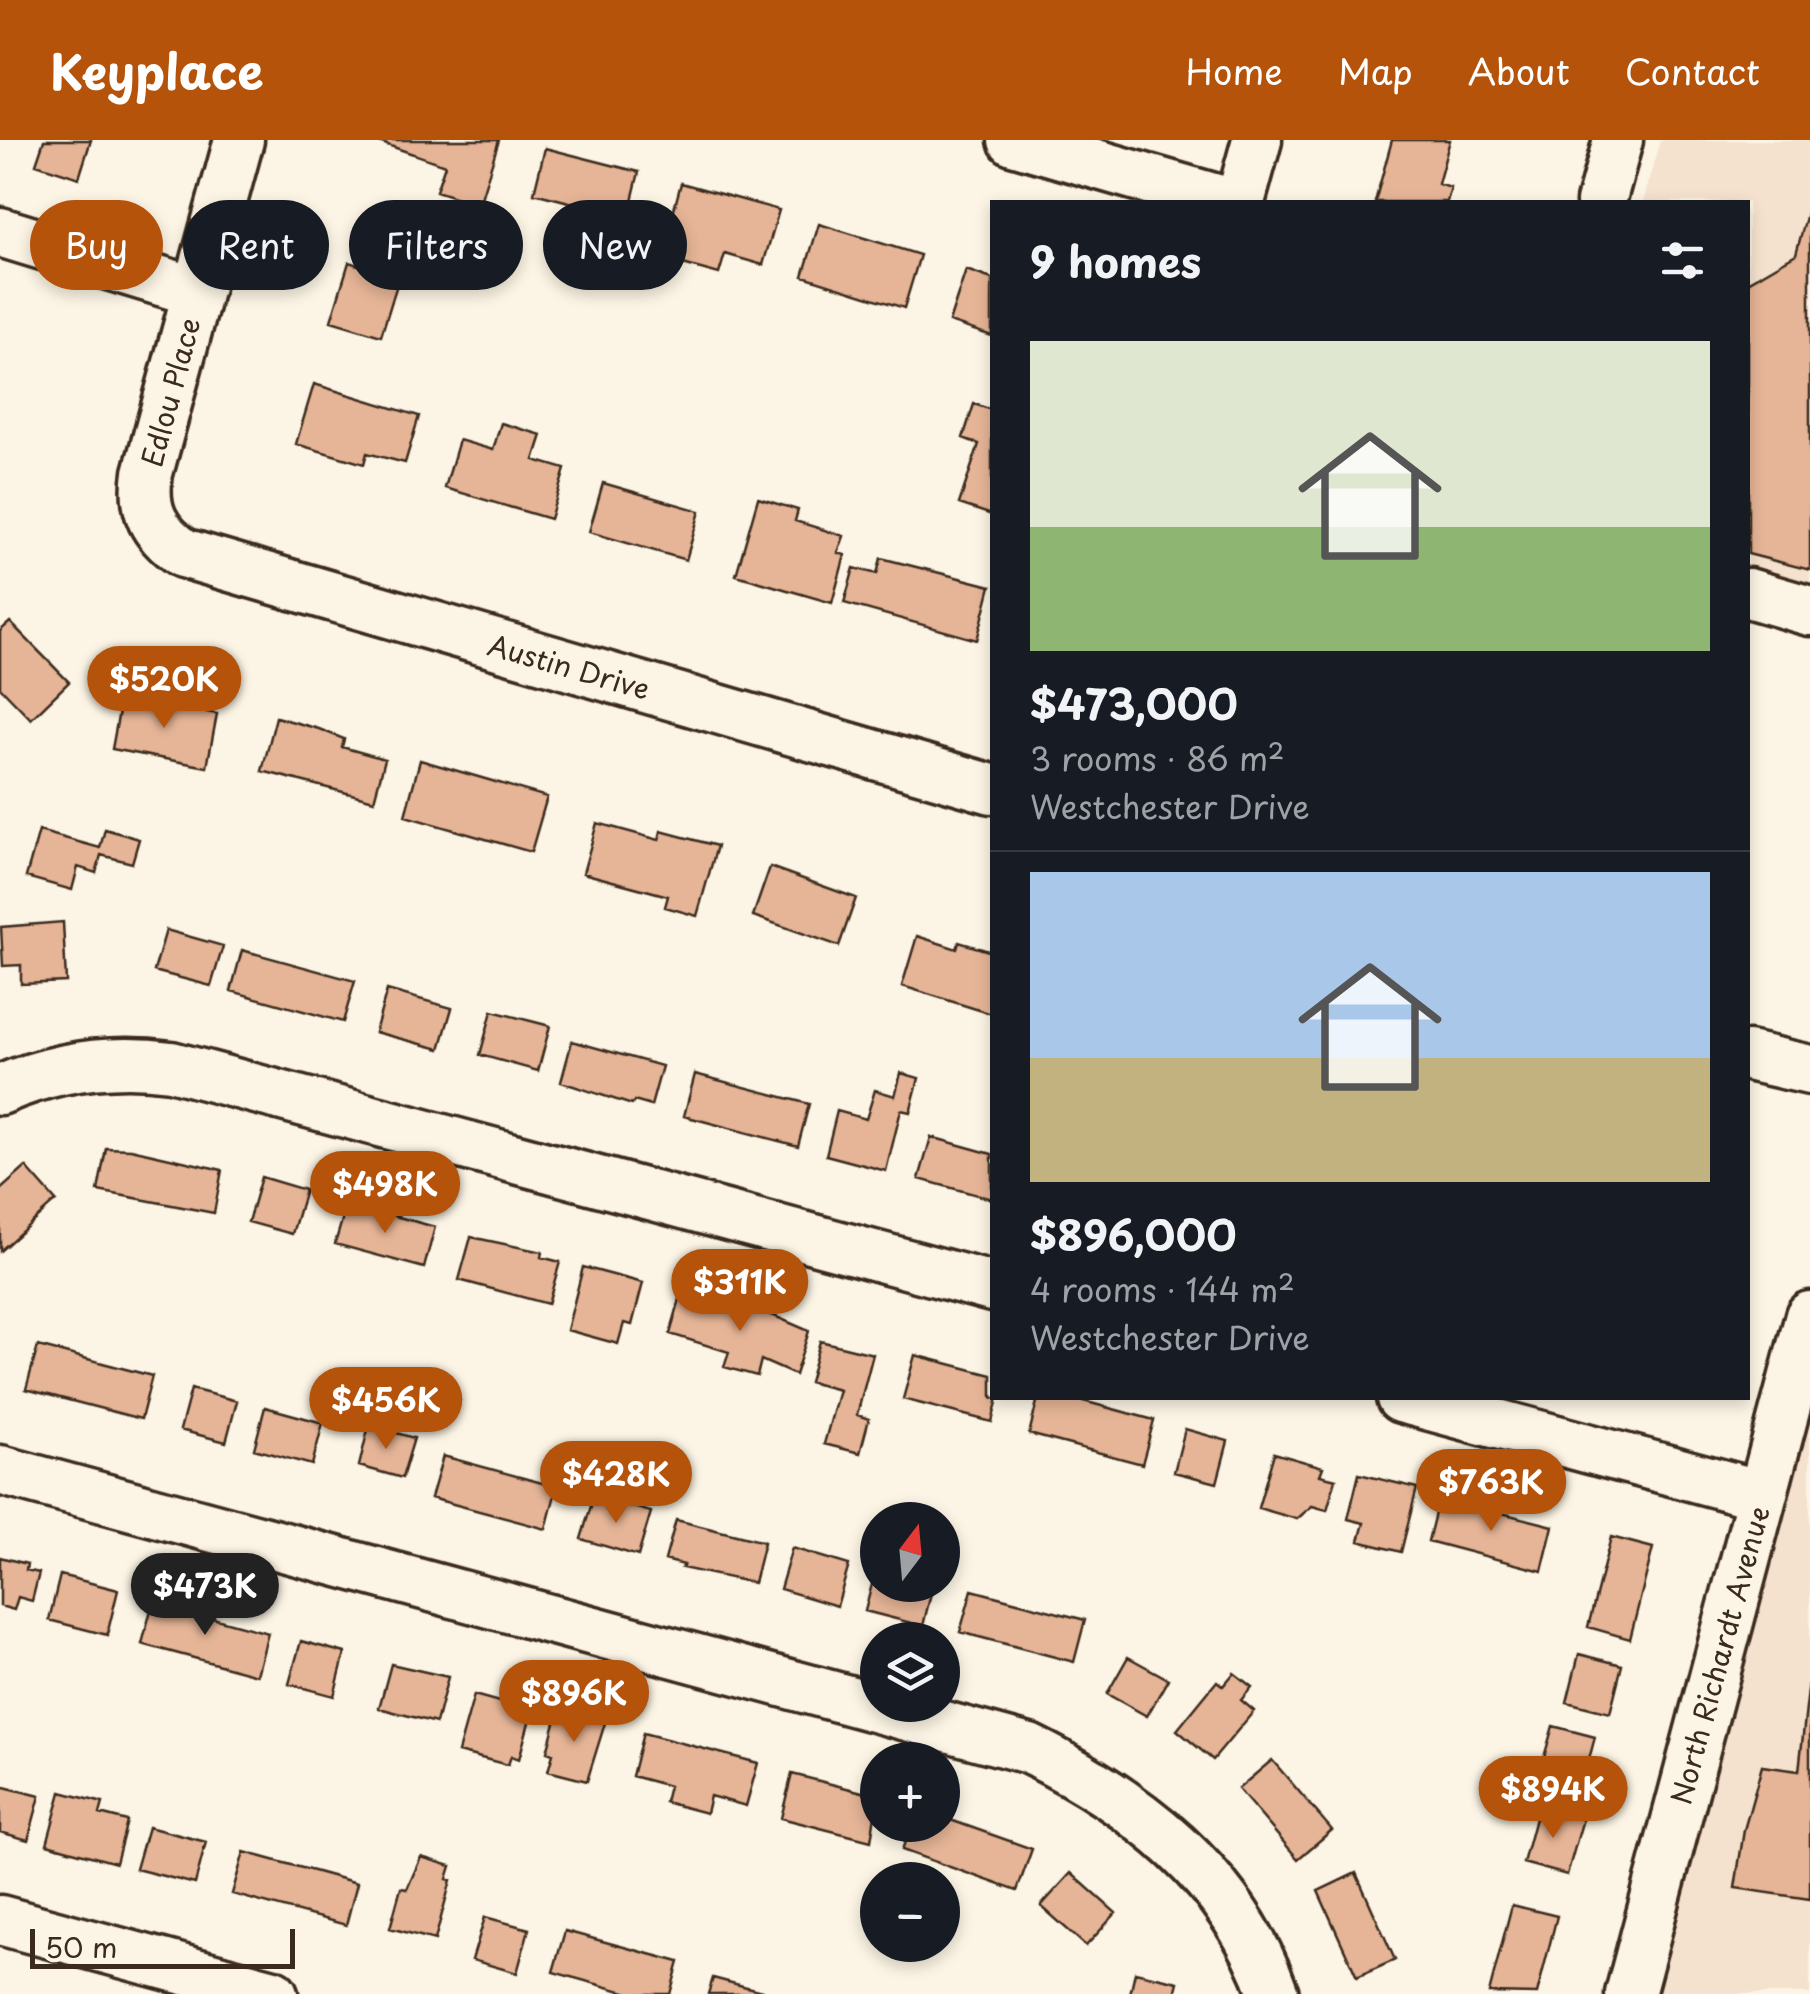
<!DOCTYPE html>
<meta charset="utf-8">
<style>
:root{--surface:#171b24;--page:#20242c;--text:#f1f3f6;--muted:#9ea1a6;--line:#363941;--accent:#b45309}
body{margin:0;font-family:"Playpen Sans",sans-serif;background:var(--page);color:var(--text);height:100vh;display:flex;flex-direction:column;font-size:38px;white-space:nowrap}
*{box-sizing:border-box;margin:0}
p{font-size:32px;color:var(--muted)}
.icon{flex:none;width:55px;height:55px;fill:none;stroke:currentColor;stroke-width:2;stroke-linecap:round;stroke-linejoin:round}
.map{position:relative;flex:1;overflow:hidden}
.panel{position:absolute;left:990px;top:60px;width:760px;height:1200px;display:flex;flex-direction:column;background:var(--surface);border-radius:0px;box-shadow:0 5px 15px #0003}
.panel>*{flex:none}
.banner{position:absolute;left:30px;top:60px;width:810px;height:90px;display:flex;gap:20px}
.needle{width:65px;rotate:16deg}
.fabs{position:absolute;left:860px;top:1362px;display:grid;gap:20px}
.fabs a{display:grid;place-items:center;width:100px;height:100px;border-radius:50%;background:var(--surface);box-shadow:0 5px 15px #0003;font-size:50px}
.scale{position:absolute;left:30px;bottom:25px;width:265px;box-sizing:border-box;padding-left:10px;border:5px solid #3b2a1e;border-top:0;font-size:28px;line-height:35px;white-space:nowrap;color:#3b2a1e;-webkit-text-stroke:8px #fcf5e5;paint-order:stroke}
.price{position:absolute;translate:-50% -85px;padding:0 22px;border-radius:35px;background:var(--accent);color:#fff;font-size:32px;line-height:65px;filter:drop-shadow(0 2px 5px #0008)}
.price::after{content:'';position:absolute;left:50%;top:60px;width:30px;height:22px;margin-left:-15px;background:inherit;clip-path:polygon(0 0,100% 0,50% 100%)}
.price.current{background:#222;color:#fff}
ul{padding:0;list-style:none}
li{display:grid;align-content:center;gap:20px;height:530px;padding:0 40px}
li+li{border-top:2px solid var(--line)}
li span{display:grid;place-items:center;height:310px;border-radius:0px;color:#555}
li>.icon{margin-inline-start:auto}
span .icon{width:180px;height:180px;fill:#fffc;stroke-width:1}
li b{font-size:42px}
h2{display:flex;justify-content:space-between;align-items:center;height:120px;padding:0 40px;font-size:42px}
.chip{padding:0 35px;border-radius:45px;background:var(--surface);box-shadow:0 5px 15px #0003;font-size:35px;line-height:90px}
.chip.current{background:var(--accent);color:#fff}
header{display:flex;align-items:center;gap:60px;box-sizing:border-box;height:140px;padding:0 50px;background:var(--accent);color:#fff}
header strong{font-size:48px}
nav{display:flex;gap:55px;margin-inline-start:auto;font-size:35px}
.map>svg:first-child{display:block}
.built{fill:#f5e2ce}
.building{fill:#e6b597;stroke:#3b2a1e;stroke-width:2.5}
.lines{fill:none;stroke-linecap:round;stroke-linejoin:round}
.minor-casing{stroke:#3b2a1e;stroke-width:55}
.minor{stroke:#fcf5e5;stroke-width:48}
.labels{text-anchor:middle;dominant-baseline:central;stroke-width:8;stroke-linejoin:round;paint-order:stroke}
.street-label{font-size:28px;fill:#3b2a1e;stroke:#fcf5e5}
</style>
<header>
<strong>Keyplace</strong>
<nav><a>Home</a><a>Map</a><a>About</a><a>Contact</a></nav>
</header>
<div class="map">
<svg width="1810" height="1854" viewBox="0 0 1810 1854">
<rect width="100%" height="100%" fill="#fcf5e5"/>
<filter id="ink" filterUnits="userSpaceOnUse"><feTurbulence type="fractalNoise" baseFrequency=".01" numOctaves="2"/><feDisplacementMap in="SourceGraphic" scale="20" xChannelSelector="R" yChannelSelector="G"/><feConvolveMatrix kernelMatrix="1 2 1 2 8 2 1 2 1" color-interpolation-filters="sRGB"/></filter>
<g filter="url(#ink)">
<path class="built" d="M1660 0H1810V453L1748 424V62H1643Z
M1810 1246V1854H1644Z"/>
<path class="building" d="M44 0H91L79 38 36 24Z
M373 0H499L479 65 436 51 445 25Z
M1392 0H1450L1438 44 1451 48 1447 62H1375Z
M545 8 639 32 628 77 534 53Z
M681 43 779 70 763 125 725 114 719 134 661 118Z
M1810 62V430L1748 414V142L1796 114Z
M370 84 412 96 381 196 331 181 349 122 358 125Z
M819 84 920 115 904 168 803 136Z
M966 130 992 139V196L949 182Z
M314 244 419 276 405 323 367 313 364 324 296 304Z
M974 264 992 270V375L959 364 979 304 963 298Z
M501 283 542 295 534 320 565 329 550 379 445 348 459 300 493 310Z
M603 343 700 371 686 420 589 392Z
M758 358 798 370 795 381 844 396 838 413 845 415 832 463 736 435Z
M881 418 991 446 977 500 844 463 854 428 877 434Z
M10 482 69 542 31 579 0 547V491Z
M122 555 217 574 207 627 112 609Z
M276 577 319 589 344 599 342 607 385 619 374 660 262 631Z
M420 620 547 657 531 712 405 676Z
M597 683 659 700 661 691 717 706 697 776 665 767 668 756 583 733Z
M105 689 139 699 132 723 101 715 96 733 78 727 72 750 26 737 39 691 100 708Z
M770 727 856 758 839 806 753 776Z
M63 782 66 842 21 844V825L3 826 1 787Z
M166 790 223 806 211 846 154 831Z
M917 796 957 809 959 802 992 812V874L902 846Z
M242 810 355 841 343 882 231 851Z
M387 850 452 868 440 909 375 892Z
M492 871 550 886 538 931 480 915Z
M572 901 662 926 651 966 634 961 632 965 561 942Z
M901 933 919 938 910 972 901 970 886 1031 826 1015 837 971 866 979 875 950 895 956Z
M695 934 809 964 798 1006 684 976Z
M931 997 992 1014V1059L919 1039Z
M106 1008 131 1009 222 1030 214 1073 98 1051Z
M26 1027 56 1061 0 1111V1050Z
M261 1037 305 1050 292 1094 248 1082Z
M347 1063 435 1087 424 1128 335 1104Z
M471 1097 542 1112 541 1117 560 1122 548 1164 459 1140Z
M583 1127 643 1143 632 1185 624 1183 618 1204 567 1190Z
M682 1152 772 1175 809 1191 795 1235 761 1220 757 1236 724 1227 729 1212 670 1194Z
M820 1201 873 1214 857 1275 869 1279 860 1313 824 1304 839 1250 809 1242Z
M38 1206 152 1236 141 1279 26 1249Z
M915 1215 992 1235V1258H998L992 1282 903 1259Z
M191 1249 237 1261 226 1302 180 1290Z
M1038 1258H1072L1154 1280 1142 1324 1029 1294Z
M265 1267 323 1283 312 1325 254 1309Z
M369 1285 414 1298 402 1338 359 1326Z
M1185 1289 1228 1301 1217 1343 1174 1332Z
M1274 1313 1323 1327 1320 1335 1336 1339 1327 1370 1312 1366 1297 1379 1258 1368Z
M443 1316 557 1347 546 1389 431 1358Z
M1359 1334 1417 1348 1401 1412 1359 1401 1364 1383 1348 1379Z
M594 1356 651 1372 638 1416 581 1399Z
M1439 1357 1553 1386 1542 1431 1428 1401Z
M676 1380 764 1402 754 1443 682 1428 684 1425 665 1420Z
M1611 1397 1653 1408 1630 1499 1588 1487Z
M792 1408 849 1425 837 1466 780 1449Z
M0 1417 27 1424 26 1430 39 1433 32 1461 18 1457 14 1470 0 1466Z
M877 1425 878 1445H933L923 1486 865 1471Z
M60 1435 118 1450 107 1495 49 1480Z
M972 1450 1085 1480 1074 1522 960 1492Z
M153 1462 268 1493 257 1535 142 1504Z
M301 1501 345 1513 334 1556 289 1544Z
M1579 1514 1622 1525 1610 1573 1567 1562Z
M1128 1517 1168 1539 1147 1576 1107 1554Z
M391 1524 448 1537 436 1583 379 1568Z
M1810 1532V1759L1735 1748 1744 1690 1762 1626 1799 1631Z
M1234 1533 1252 1547 1241 1560 1254 1571 1213 1620 1177 1590 1217 1541 1223 1546Z
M474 1555 532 1571 519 1619 511 1616 508 1625 458 1612Z
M558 1571 605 1583 587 1641 548 1631 553 1614 547 1612Z
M1553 1586 1595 1597 1583 1642 1540 1631Z
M643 1593 758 1623 746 1666 710 1656 706 1673 665 1662 669 1646 632 1636Z
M1272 1620 1332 1690 1298 1719 1238 1649Z
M792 1634 878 1656 871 1701 781 1678Z
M0 1646 40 1656 28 1700 0 1692Z
M61 1652 103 1663 100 1674 127 1681 116 1723 47 1704Z
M1538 1667 1583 1679 1567 1735 1523 1723Z
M942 1677 1032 1709 1017 1751 902 1710 911 1685H942Z
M148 1687 206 1702 195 1744 136 1729Z
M244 1712 357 1743 346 1785 232 1754Z
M421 1717 451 1726 447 1739 451 1740 435 1800 390 1788 401 1748 407 1749Z
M1071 1733 1116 1773 1086 1806 1041 1766Z
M1356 1733 1395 1820 1357 1837 1318 1751Z
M1512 1765 1557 1776 1537 1854 1489 1853Z
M485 1777 529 1789 517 1833 472 1820Z
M565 1791 679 1822 670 1854H632L553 1832Z
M1135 1832 1178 1842 1175 1854H1130Z
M713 1838 773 1854H708Z"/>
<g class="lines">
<g class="minor-casing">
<path id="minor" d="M239 0 148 333C142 371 154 392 183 413L992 649
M1013 0 1227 62
M1240 62 1257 0
M1601 62 1618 0
M0 92 197 152
M1748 453 1810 471
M1748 916 1810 930
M0 950C55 926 112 918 171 926L992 1147
M1401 1258 1761 1355
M0 1330 1029 1609C1136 1662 1233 1735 1274 1854
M0 1780 273 1854
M1630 1854 1810 1176"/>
</g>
<use href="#minor" class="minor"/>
</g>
</g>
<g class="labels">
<g class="street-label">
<text transform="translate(170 252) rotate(-75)">Edlou Place</text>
<text transform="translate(569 526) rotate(16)">Austin Drive</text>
<text transform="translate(1719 1515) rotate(-75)">North Richardt Avenue</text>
</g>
</g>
</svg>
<div class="fabs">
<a><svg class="needle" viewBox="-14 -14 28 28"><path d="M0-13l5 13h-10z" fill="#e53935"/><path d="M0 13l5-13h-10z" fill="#9ea1a6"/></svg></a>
<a><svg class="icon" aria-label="layers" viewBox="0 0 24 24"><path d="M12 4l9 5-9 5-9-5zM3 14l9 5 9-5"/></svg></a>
<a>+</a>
<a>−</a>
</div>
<div class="scale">50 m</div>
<b class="price" style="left:164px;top:591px">$520K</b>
<b class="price" style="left:385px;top:1096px">$498K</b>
<b class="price" style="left:740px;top:1194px">$311K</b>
<b class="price" style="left:386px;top:1312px">$456K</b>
<b class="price" style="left:616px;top:1386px">$428K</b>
<b class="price" style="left:1491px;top:1394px">$763K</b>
<b class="price current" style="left:205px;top:1498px">$473K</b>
<b class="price" style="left:574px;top:1605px">$896K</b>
<b class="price" style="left:1553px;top:1701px">$894K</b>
<div class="banner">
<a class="chip current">Buy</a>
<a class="chip">Rent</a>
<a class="chip">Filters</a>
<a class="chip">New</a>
</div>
<section class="panel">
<h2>9 homes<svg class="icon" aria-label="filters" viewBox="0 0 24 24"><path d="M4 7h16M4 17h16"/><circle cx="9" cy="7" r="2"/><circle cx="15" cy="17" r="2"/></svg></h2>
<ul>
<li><span style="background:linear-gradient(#dfe7d0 60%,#8fb573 0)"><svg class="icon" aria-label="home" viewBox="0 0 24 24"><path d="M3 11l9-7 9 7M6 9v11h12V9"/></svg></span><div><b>$473,000</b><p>3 rooms · 86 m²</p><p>Westchester Drive</p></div></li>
<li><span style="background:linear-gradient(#a9c7e8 60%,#c2b280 0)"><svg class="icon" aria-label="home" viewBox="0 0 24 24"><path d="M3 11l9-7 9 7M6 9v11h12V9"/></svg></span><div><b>$896,000</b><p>4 rooms · 144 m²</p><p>Westchester Drive</p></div></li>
</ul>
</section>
</div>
